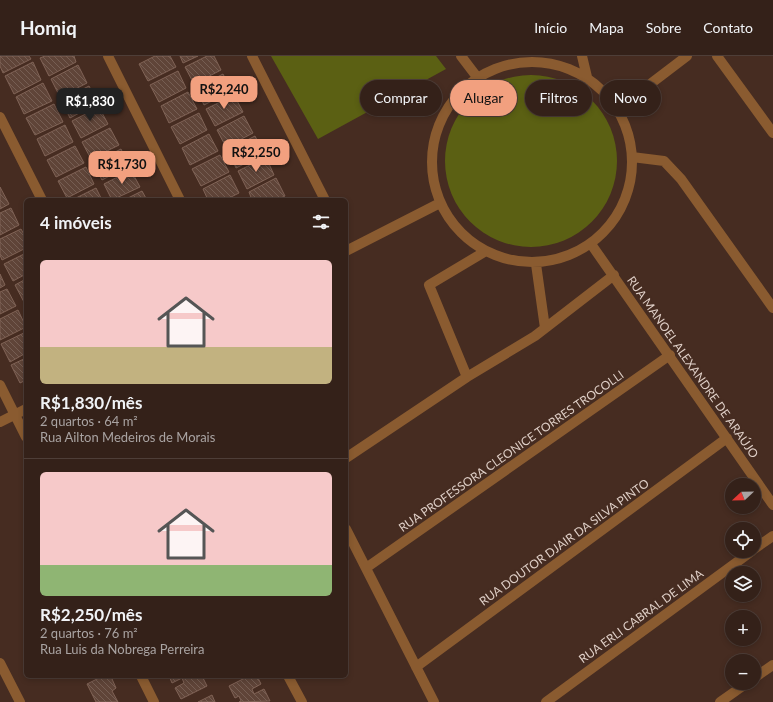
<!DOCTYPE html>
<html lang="pt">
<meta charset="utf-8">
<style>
:root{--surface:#342119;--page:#3c2922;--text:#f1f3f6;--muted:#a9a3a2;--line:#4e3e38;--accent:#f2a07f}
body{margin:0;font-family:Lato,sans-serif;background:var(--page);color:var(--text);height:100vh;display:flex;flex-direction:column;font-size:15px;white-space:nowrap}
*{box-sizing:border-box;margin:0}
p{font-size:13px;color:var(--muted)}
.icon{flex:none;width:22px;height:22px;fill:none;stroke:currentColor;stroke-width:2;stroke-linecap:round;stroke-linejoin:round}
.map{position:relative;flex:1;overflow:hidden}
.drawer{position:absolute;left:24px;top:142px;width:324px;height:480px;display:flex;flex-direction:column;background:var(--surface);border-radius:6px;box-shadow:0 2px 6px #0003,0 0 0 1px var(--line)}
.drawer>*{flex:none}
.banner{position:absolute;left:360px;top:24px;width:353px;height:36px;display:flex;gap:8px}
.needle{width:26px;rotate:248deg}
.buttons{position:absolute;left:725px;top:422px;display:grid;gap:8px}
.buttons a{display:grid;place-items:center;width:36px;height:36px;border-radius:50%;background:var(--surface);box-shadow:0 2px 6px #0003,0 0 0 1px var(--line);font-size:20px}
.price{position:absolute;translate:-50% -34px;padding:0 9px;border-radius:8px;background:var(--accent);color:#111;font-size:13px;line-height:26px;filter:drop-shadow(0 1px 2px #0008)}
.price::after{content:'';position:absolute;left:50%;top:24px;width:12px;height:9px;margin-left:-6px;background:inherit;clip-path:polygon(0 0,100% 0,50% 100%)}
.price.current{background:#222;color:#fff}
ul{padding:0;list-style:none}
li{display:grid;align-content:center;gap:8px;height:212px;padding:0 16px}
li+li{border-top:1px solid var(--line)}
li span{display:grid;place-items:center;height:124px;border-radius:6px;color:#555}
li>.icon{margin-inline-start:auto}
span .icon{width:72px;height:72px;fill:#fffc;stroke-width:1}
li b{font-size:17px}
h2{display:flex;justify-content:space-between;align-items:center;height:48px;padding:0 16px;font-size:17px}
.pill{padding:0 14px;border-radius:18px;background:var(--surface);box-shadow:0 2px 6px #0003,0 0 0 1px var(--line);font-size:14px;line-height:36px}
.pill.current{background:var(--accent);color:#111}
header{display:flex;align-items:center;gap:24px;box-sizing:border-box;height:56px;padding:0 20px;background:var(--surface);border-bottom:1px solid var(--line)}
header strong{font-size:19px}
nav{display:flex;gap:22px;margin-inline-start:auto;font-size:14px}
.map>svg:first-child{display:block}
.green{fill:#5b6013}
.building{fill:url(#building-back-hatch);stroke:#806356}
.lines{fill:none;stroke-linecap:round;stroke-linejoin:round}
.minor{stroke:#8a5b30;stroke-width:10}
.labels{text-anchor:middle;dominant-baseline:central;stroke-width:4;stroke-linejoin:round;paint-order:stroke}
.street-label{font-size:12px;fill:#dfcfc7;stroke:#462c21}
</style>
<header>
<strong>Homiq</strong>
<nav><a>Início</a><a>Mapa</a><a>Sobre</a><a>Contato</a></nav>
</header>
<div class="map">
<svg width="773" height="646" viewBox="0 0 773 646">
<defs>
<pattern id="building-back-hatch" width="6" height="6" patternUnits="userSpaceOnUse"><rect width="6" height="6" fill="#5f4438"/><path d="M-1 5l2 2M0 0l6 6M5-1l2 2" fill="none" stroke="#765e53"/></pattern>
</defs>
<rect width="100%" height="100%" fill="#462c21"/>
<path class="green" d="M271 0H436L446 13 318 83Z
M445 105a86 86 0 1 1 172 0a86 86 0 1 1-172 0Z"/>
<path class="building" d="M0 0H29L31 3 3 17 0 10Z
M45 0H74L76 6 49 20 40 2Z
M155 0H170L176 11 148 25 139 8Z
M180 0H198L183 7Z
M207 0H214L221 14 194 28 185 11Z
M33 6 41 24 14 38 5 20Z
M78 9 87 27 60 41 51 23Z
M178 15 186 32 159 46 150 29Z
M223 18 232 35 204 49 196 32Z
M43 27 52 45 24 58 16 41Z
M89 30 98 47 70 62 61 44Z
M188 36 197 53 169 67 161 50Z
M234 39 243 56 215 70 206 53Z
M54 48 63 66 35 79 26 62Z
M99 51 108 68 81 82 72 65Z
M199 57 207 74 180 88 171 71Z
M244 60 253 77 226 91 217 74Z
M65 69 73 86 45 100 37 83Z
M110 72 119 89 91 103 82 86Z
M209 78 218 95 190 109 182 92Z
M255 80 264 98 236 112 228 94Z
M75 90 84 107 56 121 47 104Z
M121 93 129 110 102 124 93 107Z
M220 99 229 116 201 130 192 113Z
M266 101 274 119 247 133 238 115Z
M86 111 94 128 67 142 58 125Z
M131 114 140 131 112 144 104 128Z
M230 119 239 137 225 144H208L203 133Z
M276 122 285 140 276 144H252L249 136Z
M0 131 9 148 0 153Z
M96 132 102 144H72Z
M142 135 147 144H124Z
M11 152 19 169 0 179V157Z
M21 173 26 182V192L2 204 0 199V183Z
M26 197V218L13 225 4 208Z
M0 218 5 229 0 232Z
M26 223V245L24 246 15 229Z
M7 233 16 250 0 258V236Z
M18 254 26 271 0 284V263Z
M26 276V297L10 306 1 288Z
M26 302V324L20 327 11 309Z
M103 620H117L112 623 116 632 112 635 118 646H96L87 628Z
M169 620H202L207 630 181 643 175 632 184 627 182 622 172 627Z
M249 620H257L261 628 252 633 254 638 264 633 270 645 239 646 241 645 239 640 235 642 229 630Z
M212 639 215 646H198Z"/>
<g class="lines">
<path class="minor" d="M108 0 180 144
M252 0 325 144
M461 0 477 21
M582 0 587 21
M717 0 773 77
M432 106a100 100 0 1 1 200 0a100 100 0 1 1-200 0Z
M620 51 687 0
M0 61 42 144
M632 101 664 105 681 123 773 252
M591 188 773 449
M346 195 440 147
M536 208 545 272
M467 321 429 229 486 195
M0 329 26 381
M0 366 26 353
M346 402 467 321 535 280 614 219
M346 473 434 646
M754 493 773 480
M366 512 670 299
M0 607 20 646
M416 611 727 382
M141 620 154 646
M288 620 302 646
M754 622 773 609
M546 646 752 495
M720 646 747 627"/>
</g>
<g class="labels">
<g class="street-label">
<text transform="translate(693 311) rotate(55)">RUA MANOEL ALEXANDRE DE ARAÚJO</text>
<text transform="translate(511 395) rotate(-35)">RUA PROFESSORA CLEONICE TORRES TROCOLLI</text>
<text transform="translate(564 486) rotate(-36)">RUA DOUTOR DJAIR DA SILVA PINTO</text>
<text transform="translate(641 560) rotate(-36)">RUA ERLI CABRAL DE LIMA</text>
</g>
</g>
</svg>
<div class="buttons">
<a><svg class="needle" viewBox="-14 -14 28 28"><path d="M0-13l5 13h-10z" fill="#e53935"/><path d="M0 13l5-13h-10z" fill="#a9a3a2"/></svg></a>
<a><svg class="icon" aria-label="locate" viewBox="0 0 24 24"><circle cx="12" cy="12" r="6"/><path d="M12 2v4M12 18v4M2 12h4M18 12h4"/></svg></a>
<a><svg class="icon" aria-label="layers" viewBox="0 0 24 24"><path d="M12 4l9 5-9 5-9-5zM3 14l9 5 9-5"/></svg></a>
<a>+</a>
<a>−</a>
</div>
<b class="price" style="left:224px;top:54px">R$2,240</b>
<b class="price current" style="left:90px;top:66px">R$1,830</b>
<b class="price" style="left:256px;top:117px">R$2,250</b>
<b class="price" style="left:122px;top:129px">R$1,730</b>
<div class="banner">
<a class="pill">Comprar</a>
<a class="pill current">Alugar</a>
<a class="pill">Filtros</a>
<a class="pill">Novo</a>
</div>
<section class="drawer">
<h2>4 imóveis<svg class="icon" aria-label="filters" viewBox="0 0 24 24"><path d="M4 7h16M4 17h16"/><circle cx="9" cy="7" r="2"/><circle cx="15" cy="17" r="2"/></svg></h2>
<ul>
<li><span style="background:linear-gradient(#f6c9c9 70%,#c2b280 0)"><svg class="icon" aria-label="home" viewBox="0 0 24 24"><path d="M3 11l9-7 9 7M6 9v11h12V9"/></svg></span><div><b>R$1,830/mês</b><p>2 quartos · 64 m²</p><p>Rua Ailton Medeiros de Morais</p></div></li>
<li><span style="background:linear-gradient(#f6c9c9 75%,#8fb573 0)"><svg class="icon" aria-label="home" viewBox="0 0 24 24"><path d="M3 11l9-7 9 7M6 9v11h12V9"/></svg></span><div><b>R$2,250/mês</b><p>2 quartos · 76 m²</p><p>Rua Luis da Nobrega Perreira</p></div></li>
</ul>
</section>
</div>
